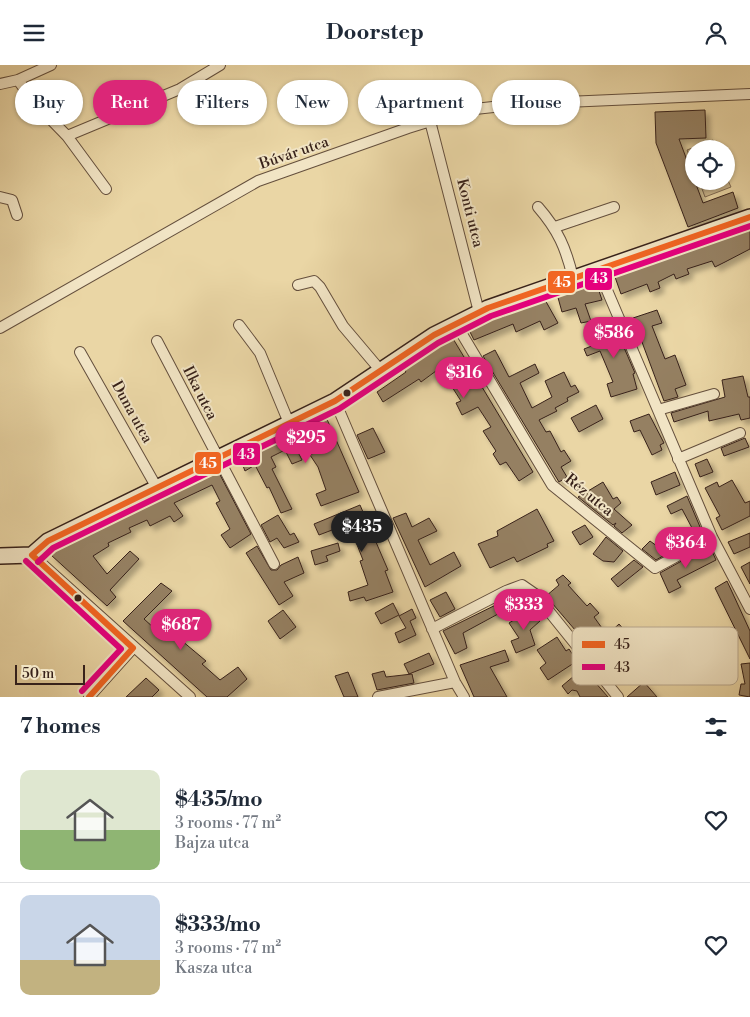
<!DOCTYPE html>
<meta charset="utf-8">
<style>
:root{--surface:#fff;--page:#f6f6f7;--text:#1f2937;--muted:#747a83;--line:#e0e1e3;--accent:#db2777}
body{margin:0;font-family:"Libre Bodoni",serif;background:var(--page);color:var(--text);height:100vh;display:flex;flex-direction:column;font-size:19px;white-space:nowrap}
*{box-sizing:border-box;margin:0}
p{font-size:16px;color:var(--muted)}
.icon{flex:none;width:28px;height:28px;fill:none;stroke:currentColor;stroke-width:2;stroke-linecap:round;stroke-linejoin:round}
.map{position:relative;height:632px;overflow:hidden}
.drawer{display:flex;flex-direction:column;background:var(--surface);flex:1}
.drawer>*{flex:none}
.banner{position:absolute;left:15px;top:15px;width:720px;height:45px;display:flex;gap:10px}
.controls{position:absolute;left:685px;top:75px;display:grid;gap:10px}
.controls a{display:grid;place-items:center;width:50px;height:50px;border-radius:50%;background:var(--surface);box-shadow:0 1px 4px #0004;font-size:25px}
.scale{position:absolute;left:15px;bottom:12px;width:70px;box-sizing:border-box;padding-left:5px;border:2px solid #38221a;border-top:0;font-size:14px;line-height:18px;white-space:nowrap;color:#38221a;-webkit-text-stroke:4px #f1e4c4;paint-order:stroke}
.price{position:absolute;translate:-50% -42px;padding:0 11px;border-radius:18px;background:var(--accent);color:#fff;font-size:16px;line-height:32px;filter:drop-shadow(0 1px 2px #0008)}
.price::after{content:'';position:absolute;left:50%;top:30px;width:15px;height:11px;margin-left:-8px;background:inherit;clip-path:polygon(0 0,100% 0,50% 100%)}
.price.active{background:#222;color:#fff}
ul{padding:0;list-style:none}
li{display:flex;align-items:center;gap:15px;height:125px;padding:0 20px}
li+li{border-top:1px solid var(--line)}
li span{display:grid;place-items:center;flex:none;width:140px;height:100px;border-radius:10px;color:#555}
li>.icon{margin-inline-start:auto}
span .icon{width:60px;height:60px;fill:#fffc;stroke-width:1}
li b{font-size:21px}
h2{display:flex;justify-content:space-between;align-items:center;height:60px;padding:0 20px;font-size:21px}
.chip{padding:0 18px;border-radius:22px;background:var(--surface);box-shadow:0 1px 4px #0004;font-size:18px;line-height:45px}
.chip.active{background:var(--accent);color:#fff}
header{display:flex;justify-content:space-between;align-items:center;height:65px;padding:0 20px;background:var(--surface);font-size:22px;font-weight:700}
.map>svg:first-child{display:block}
.green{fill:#ccb78d;stroke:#826c54}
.building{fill:#958062;stroke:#38221a;filter:url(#shadow)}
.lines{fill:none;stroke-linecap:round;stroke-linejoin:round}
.street-casing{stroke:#644f3d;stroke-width:12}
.secondary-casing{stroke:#38221a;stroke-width:18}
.street{stroke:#f1e4c4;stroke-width:10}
.secondary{stroke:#f1e4c4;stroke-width:15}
.bus-1-casing{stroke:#f1e4c4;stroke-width:10}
.bus-2-casing{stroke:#f1e4c4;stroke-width:10}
.bus-1{stroke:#f26522;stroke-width:6}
.bus-2{stroke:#e5007d;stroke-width:6}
.bus-dot{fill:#38221a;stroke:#f1e4c4;stroke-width:2}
.labels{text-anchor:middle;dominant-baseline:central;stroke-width:4;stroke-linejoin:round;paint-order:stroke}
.street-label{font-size:15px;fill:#38221a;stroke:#f1e4c4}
.key{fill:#f1e4c4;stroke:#baaa91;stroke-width:1}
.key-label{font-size:14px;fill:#38221a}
.line-badge{stroke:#f1e4c4;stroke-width:2}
.badge-label{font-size:14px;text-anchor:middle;font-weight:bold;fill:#fff}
</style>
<header><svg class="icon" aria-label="menu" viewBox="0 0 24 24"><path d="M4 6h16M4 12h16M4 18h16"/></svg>Doorstep<svg class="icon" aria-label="person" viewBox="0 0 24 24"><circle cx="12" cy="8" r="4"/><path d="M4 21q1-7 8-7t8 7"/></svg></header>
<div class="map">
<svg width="750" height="632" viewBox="0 0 750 632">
<defs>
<filter id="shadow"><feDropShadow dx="4.5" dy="4.5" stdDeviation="2.5" flood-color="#0004"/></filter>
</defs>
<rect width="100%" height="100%" fill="#ead6a5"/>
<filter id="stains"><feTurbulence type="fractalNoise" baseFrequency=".004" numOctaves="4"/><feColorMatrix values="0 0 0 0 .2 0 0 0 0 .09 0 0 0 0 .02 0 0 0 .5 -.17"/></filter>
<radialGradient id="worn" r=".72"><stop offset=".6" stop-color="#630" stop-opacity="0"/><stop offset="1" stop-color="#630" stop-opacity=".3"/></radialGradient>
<path class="green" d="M713 75 716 84H694V103L687 85Z
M726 111 731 122 705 132 699 116H726Z"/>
<path class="building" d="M705 45 706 73 679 74 703 138 733 127 738 143 688 162 656 78 655 47Z
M750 162V184L725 197 715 202 712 196 687 204 689 209 676 214 674 209 658 217 660 223 650 227 647 219 621 229 615 212Z
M597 220 602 235 585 239 591 256 581 258 576 243 562 247 557 229Z
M544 233 558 258 544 265 540 256 516 267 513 259 474 275 468 263 501 249 502 252Z
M657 245 662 258 652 261 665 294 675 290 686 320 675 324 678 332 664 336 633 253Z
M608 253 616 272 619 271 635 308 633 309 637 324 611 332 607 319 613 317 600 286 587 291 584 284 602 277 594 258Z
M452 272 533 407 519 416 506 397 500 400 493 389 496 386 483 366 491 362 478 342 462 350 456 338 461 336 440 303 421 317 419 314 383 337 377 327 406 307 404 304Z
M495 285 509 312 535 299 539 308 520 318 532 343 552 332 545 316 564 307 571 322 575 320 579 327 567 333 568 336 555 343 557 346 539 355 546 367 550 366 561 387 564 385 571 396 561 402 567 412 559 417 483 291Z
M743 311 748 332H750V353L741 355 739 349 709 356 708 346 674 357 671 348 725 332 722 315Z
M596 340 603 354 579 367 571 353Z
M649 349 664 378 660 380 662 385 652 390 640 365 634 367 630 356Z
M326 352 359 427 321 441 316 429 326 425 318 402 310 390 323 383 317 370 295 381 302 395 292 399 285 385 271 392 276 402 272 404 292 444 281 448 269 422 267 423 255 400 245 406 240 393Z
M373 363 385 387 368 394 357 370Z
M745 373 749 382 724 391 721 383Z
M707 394 713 407 700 412 695 399Z
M217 404 251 469 230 483 221 470 230 464 216 438 220 436 212 420 174 438 183 451 174 457 170 451 150 461 147 455 129 463 131 467 108 478 109 481 93 491 107 509 130 486 139 494 110 525 116 532 107 541 51 490 54 484Z
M675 407 680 420 656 430 651 417Z
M732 415 745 438 750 436V451L722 465 716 453 720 451 705 423 717 417 719 422Z
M603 417 613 434 617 432 621 438 614 444 632 460 622 468 614 461 616 458 613 460 578 432Z
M687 431 703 469 688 477 682 467 692 463 682 444 671 449 667 441Z
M360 440 388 505 385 506 393 527 366 536 364 532 350 536 348 527 368 520 360 496 363 495 354 472 358 470 353 457 319 470 314 459Z
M537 444 554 476 547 479 548 482 517 497 514 492 490 503 478 479 498 471 497 466Z
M406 448 412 462 429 453 437 466 418 475 430 500 454 487 461 501 425 522 393 453Z
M278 450 290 470 294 468 299 477 284 483 277 473 270 477 261 460Z
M585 460 593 472 580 480 572 467Z
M750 468V482L734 489 728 477Z
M606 472 623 486 614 497 603 496 593 489Z
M650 476 661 484 667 482 670 487 656 495 642 484Z
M338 478 340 486 326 491 328 496 315 500 311 486Z
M257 481 271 505H277L281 500 298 492 304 508 284 517 293 531 279 540 246 488Z
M711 484 716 495 677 515 681 522 669 528 660 508 687 493Z
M634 495 643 502 618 522 611 514Z
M750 497V519L741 502Z
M563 510 571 518 568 520 587 541 590 538 599 548 594 552 607 570 619 559 627 568 599 593 546 531 559 520 556 515Z
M727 516 750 566V594L715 523Z
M161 518 172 526 144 554 163 571 169 565 206 596 202 599 220 615 238 602 247 614 227 632H207L123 556Z
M446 527 455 544 440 552 430 535Z
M518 529 522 536 463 568 467 583 455 589 443 566Z
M393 538 399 550 381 559 375 548Z
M412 544 416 553 410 556 416 570 399 578 395 568 406 563 399 551Z
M283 545 296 562 280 574 268 556Z
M530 545 540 556 530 565 535 580 516 588 511 576 519 573 509 558Z
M557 572 566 586 569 584 577 596 548 615 540 603 546 598 537 585Z
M505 585 509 596 490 602 507 632H474L460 600Z
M429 588 434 599 409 609 404 599Z
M750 598V632L739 630 741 619H745L741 599Z
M581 605 584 610 587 608 608 632H580L577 626 572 625 568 629 562 621Z
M384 606 386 612 412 609 414 618 377 625 372 609Z
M348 607 358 632H344L335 611Z
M146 613 159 625 152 632H126Z
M644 617 657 632H627Z"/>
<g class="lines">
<g class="street-casing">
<path id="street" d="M18 15 33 36 67 71 106 124
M0 19 18 15 51 0
M430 56 479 247
M67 71 180 24 220 0
M0 132 12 135 17 150
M538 142C558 165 566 183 573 213
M555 162 614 142
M598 204 712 472 750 544
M298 220 314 216 320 222 343 261 381 306
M456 259 552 420 655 503 712 472
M239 260 260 288 289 358
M0 263 258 116 408 63 466 45 520 39 750 29
M157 276 274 499
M80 287 157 423
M335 336 455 617 464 632
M658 345 714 329
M678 394 740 368
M32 490 190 632
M432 564 506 526 522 520 535 529 618 632
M89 632 133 583
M378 632 455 617"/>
</g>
<g class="secondary-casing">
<path id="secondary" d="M0 491 32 490 48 476 335 336 434 270 488 243 750 152"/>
</g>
<use href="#street" class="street"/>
<use href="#secondary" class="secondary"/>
<g class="bus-1-casing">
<path id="bus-1" d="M32 490 48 476 335 336 434 270 488 243 750 152
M32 490 133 583
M89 632 133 583"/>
</g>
<g class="bus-2-casing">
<path id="bus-2" d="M26 496 121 584 82 626
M38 497 53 483 339 344 438 278 491 251 750 161"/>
</g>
<use href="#bus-1" class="bus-1"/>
<use href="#bus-2" class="bus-2"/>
</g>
<g class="bus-dot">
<circle cx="347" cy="328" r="4.5"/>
<circle cx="78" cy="533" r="4.5"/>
</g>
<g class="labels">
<g class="street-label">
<text transform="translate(294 88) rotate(-19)">Búvár utca</text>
<text transform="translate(470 148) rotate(76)">Konti utca</text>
<text transform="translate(200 328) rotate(63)">Ilka utca</text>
<text transform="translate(132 347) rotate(61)">Duna utca</text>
<text transform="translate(589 430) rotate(39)">Réz utca</text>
</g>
</g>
<rect x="572" y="562" width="166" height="58" rx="8" class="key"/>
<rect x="582" y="576" width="23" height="7" fill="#f26522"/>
<rect x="582" y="599" width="23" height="6" fill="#e5007d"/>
<g class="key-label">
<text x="614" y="584">45</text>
<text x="614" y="607">43</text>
</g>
<g class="line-badge">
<rect x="584" y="202" width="29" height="24" rx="5" fill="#e5007d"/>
<rect x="547" y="205" width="29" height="24" rx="5" fill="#f26522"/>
<rect x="232" y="377" width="29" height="24" rx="5" fill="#e5007d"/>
<rect x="194" y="386" width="28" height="24" rx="5" fill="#f26522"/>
</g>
<g class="badge-label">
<text x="599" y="218">43</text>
<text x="562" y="222">45</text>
<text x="246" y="394">43</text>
<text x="208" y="403">45</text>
</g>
<rect width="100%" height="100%" filter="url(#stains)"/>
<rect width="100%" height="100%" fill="url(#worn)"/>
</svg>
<div class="controls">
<a><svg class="icon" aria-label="locate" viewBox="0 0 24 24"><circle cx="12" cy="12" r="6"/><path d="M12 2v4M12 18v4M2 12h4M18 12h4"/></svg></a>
</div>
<div class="scale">50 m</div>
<b class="price" style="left:614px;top:294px">$586</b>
<b class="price" style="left:464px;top:334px">$316</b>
<b class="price" style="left:306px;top:399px">$295</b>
<b class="price active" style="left:362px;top:488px">$435</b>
<b class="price" style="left:686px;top:504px">$364</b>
<b class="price" style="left:524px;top:566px">$333</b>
<b class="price" style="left:181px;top:586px">$687</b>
<div class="banner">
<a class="chip">Buy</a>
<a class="chip active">Rent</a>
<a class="chip">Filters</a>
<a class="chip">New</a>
<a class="chip">Apartment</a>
<a class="chip">House</a>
</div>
</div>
<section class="drawer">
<h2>7 homes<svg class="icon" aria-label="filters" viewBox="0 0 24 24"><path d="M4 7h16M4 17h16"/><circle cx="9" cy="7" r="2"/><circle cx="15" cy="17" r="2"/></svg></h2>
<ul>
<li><span style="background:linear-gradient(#dfe7d0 60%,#8fb573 0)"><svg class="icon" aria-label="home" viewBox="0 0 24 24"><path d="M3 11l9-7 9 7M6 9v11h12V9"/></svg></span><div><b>$435/mo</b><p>3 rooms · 77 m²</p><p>Bajza utca</p></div><svg class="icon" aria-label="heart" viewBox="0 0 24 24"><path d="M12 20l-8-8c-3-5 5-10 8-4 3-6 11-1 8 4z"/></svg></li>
<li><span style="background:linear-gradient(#c9d6e8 65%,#c2b280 0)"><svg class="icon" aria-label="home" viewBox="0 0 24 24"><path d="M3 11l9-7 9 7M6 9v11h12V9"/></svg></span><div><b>$333/mo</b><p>3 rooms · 77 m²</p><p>Kasza utca</p></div><svg class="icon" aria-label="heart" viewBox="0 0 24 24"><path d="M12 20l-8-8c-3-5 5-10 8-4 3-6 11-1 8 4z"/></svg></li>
</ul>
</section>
